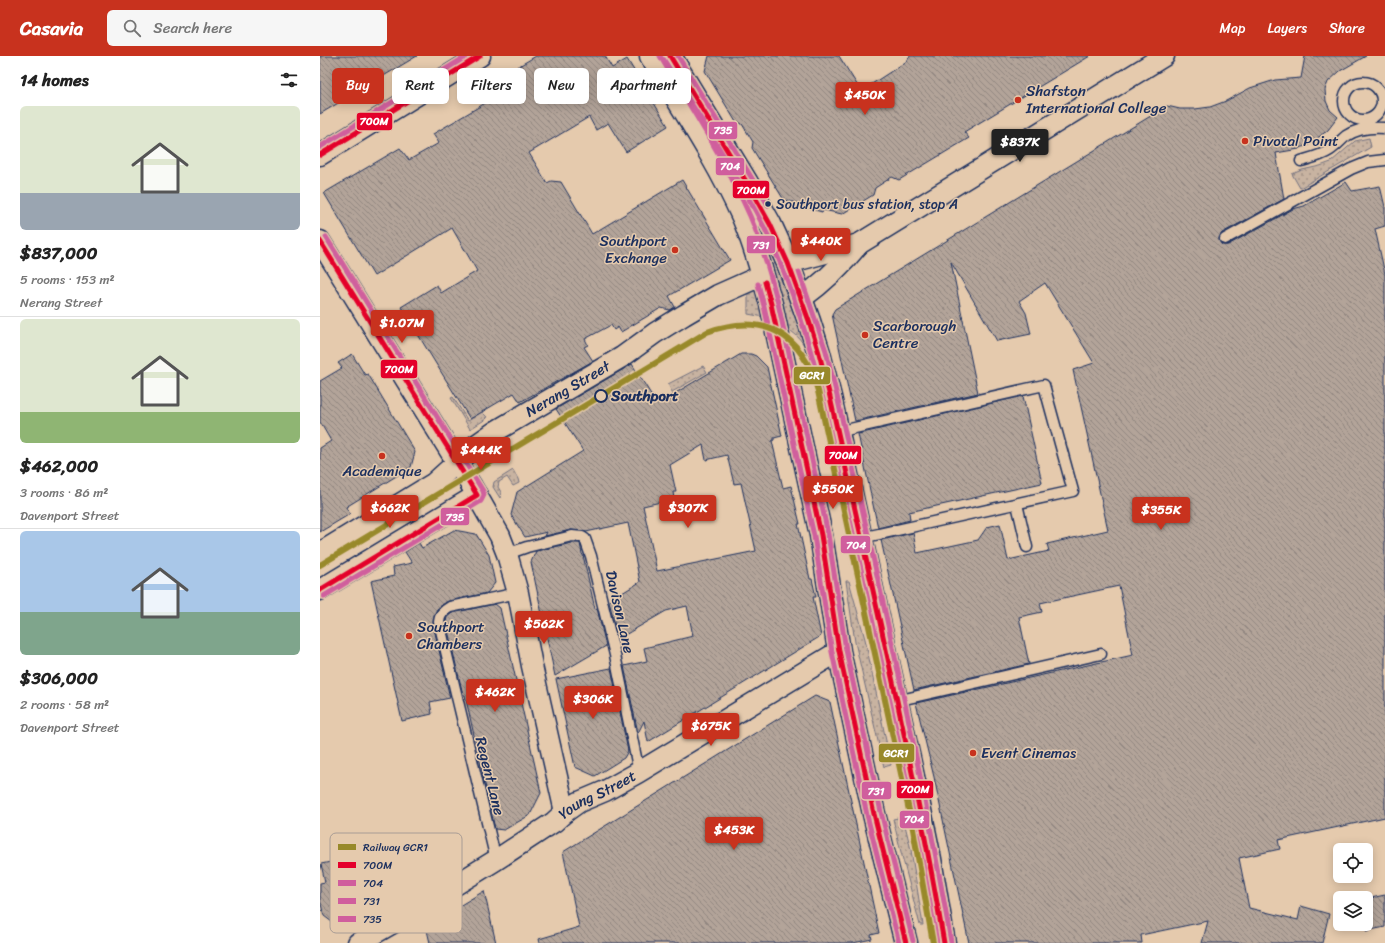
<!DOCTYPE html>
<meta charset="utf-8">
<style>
:root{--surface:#fff;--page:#f6f6f6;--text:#222;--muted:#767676;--line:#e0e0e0;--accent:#c8321e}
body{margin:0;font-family:Sriracha,sans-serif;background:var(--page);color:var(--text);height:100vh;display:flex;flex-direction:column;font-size:15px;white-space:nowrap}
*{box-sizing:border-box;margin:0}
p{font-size:13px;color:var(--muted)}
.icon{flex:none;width:22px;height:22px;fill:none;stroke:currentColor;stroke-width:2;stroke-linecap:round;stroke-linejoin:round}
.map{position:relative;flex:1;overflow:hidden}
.details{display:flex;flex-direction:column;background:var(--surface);width:320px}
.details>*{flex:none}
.hud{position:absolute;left:12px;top:12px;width:380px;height:36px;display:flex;gap:8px}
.controls{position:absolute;left:1013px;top:787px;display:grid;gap:8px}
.controls a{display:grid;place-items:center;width:40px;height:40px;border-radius:6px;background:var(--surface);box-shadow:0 2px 10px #0003;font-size:20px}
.price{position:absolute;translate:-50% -34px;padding:0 9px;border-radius:4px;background:var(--accent);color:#fff;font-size:13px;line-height:26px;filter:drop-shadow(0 1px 2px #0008)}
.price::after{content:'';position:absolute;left:50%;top:24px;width:12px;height:9px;margin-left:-6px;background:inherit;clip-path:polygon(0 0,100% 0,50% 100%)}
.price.selected{background:#222;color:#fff}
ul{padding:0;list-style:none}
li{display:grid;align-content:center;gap:8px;height:212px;padding:0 20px}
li+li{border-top:1px solid var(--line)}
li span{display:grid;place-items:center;height:124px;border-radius:6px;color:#555}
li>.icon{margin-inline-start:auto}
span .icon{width:72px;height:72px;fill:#fffc;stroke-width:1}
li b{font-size:17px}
h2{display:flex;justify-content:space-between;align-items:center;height:48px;padding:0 20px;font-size:17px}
.pill{padding:0 14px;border-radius:6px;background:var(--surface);box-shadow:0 2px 10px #0003;font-size:14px;line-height:36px}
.pill.selected{background:var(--accent);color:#fff}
header{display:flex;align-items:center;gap:24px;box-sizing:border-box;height:56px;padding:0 20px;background:var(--accent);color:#fff}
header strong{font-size:19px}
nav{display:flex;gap:22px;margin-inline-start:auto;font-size:14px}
.search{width:280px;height:36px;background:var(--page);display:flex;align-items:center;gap:10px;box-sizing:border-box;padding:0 14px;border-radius:6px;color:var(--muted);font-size:15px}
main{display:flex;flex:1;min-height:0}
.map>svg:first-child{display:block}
.grass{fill:url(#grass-dots);stroke:#727180}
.building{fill:url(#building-back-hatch);stroke:#1b2f5e;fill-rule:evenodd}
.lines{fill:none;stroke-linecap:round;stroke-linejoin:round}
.service-casing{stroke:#1b2f5e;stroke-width:13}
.minor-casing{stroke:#1b2f5e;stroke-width:23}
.secondary-casing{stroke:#1b2f5e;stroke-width:25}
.service{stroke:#e5caad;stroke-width:10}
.minor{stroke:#e5caad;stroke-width:20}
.secondary{stroke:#e5caad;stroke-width:22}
.bus-1-casing{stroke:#e5caad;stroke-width:8}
.bus-2-casing{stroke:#e5caad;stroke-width:8}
.bus-3-casing{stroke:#e5caad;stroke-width:8}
.bus-4-casing{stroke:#e5caad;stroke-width:8}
.bus-1{stroke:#e4002b;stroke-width:5}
.bus-2{stroke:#d05e9d;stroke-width:5}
.bus-3{stroke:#d05e9d;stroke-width:5}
.bus-4{stroke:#d05e9d;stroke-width:5}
.rail-1-casing{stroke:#e5caad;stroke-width:9}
.rail-1{stroke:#98892a;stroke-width:6}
.poi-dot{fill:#c8321e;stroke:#e5caad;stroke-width:1.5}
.bus-dot{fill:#1b2f5e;stroke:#e5caad;stroke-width:1.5}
.stop-dot{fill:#e5caad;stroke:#1b2f5e;stroke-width:2}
.labels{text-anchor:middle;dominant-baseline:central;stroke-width:3;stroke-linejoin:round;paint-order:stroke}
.bus-label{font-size:14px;fill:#1b2f5e;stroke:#e5caad;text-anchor:start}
.poi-label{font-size:15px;fill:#1b2f5e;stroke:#e5caad;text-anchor:start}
.street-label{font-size:15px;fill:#1b2f5e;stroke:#e5caad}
.stop-label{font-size:15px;font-weight:bold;fill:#1b2f5e;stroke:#e5caad;text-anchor:start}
.key{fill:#e5caad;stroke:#a89c95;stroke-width:1}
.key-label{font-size:11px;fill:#1b2f5e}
.line-badge{stroke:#e5caad;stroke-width:1.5}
.badge-label{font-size:11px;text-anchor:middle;font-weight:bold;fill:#fff}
</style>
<header>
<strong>Casavia</strong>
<div class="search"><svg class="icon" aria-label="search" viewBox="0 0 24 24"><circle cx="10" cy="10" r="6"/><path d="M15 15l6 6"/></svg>Search here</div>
<nav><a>Map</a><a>Layers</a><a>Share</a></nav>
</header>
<main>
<section class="details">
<h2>14 homes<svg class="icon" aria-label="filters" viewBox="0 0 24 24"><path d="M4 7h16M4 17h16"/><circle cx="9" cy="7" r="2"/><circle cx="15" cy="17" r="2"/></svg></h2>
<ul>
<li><span style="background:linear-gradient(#dfe7d0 70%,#9aa5b1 0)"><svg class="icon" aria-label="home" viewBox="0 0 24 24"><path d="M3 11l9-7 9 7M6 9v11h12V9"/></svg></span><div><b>$837,000</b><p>5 rooms · 153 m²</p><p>Nerang Street</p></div></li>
<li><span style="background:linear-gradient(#dfe7d0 75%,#8fb573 0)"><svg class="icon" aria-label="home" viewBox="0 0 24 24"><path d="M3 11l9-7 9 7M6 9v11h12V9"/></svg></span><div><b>$462,000</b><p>3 rooms · 86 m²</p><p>Davenport Street</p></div></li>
<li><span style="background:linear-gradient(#a9c7e8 65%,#7fa58c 0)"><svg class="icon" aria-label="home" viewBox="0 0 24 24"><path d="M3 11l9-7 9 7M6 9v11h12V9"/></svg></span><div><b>$306,000</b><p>2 rooms · 58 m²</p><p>Davenport Street</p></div></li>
</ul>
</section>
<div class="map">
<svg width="1065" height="887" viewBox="0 0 1065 887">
<defs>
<pattern id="grass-dots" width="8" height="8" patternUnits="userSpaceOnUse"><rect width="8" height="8" fill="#c8b3a1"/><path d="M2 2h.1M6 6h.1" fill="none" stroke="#a29286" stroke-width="1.8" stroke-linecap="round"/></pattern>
<pattern id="building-back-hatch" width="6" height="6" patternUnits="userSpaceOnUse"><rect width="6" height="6" fill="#b3a499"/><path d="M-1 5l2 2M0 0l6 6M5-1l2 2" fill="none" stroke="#918680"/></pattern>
</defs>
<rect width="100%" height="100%" fill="#e5caad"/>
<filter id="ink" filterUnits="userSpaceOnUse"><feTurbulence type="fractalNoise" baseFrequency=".025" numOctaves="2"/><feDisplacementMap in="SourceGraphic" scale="8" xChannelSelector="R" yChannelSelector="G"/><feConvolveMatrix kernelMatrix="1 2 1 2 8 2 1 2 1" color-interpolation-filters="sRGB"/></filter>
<g filter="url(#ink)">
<path class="grass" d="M1049 82 1051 91 980 132 972 118 982 114 1000 110 1011 106 1035 85Z
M460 206 490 290 485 291C479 280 472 275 461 269L447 210Z
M434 233 438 236 444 261 428 258V236Z
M383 310 387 316 352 336 348 328Z
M133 341 148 365 162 356 167 361 165 362 166 363 150 373 131 342Z
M193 414 198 423 199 427 193 430 187 421 179 426 178 431 181 436 180 442 173 431 174 426Z
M526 525H529L545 583 571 709 564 711 535 586Z
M583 761 591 794 603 869H600L581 796 573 763Z"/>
<path class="building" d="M0 0H97L0 58Z
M216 0H285L292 12 307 3 348 70 306 96 288 67 276 74 269 61 209 97 227 127 231 125 241 126 272 178 362 124 410 204 349 240 355 251 350 254 341 252 301 276 298 271 294 274 291 269 265 283 268 289 264 291 273 305 200 346 194 337 150 363 81 251 117 229 121 237 157 215 132 172 54 220 4 137 80 92 89 104 119 87 113 78 189 33 182 20Z
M389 0H519L541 35 587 5 590 0H770L644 76 649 82 579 124 572 121 555 132 553 139 522 158 503 154 502 156 481 150V148L464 144 432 92 433 86 422 68 416 66 385 15Z
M985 0H1046L1020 15 1008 26 1005 34 1006 45 1010 54 1018 61 1008 74 987 90 979 92V93L956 97 964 143 902 177 899 183 902 189H908L973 153 984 150 1026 126 1032 135 1060 130 1065 151V170L1055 173 1065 218V761L958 784 960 793 919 802 929 852 978 864 981 850 1009 858 1002 887H882L888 865 821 879 822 887H649L614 721 596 647 813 599 799 530 720 547 722 556 699 561 709 608 594 634 561 484 593 477 597 497 658 484 667 471 680 468 688 504 729 495 727 488 788 474 753 314 774 307 725 227 699 245 706 257 711 278 677 285 631 206 658 337 535 365 512 258 515 253 546 234 847 50 860 53H875L890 51 906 45 930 32 955 24 981 22Z
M32 298 45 319 48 318 95 396 91 411 26 451 30 458 0 476V392L11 385 0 366V325L22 312 18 307Z
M421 298H431L436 300 447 311 462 380 454 382V384L452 385 463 432 471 430 480 468H478L490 523H492L496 541H493L501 580 328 686 324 665 318 677 304 610 327 605 324 592 373 580 367 550 346 555 298 583 289 545 320 526 308 467 266 476 251 474 225 480 227 476 205 481 191 459 197 436 263 395 236 353 312 308 337 348ZM383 389 386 404 407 399 414 428 421 427 436 495 337 515 323 450 354 443 353 436H356L350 409Z
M703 340 722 427 589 456 590 464 558 472 538 378Z
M134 474 156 478 169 499 175 527 167 537 128 545 117 553 114 559 113 568 130 642 110 646 112 658 82 665 51 525 74 520 73 511 92 507 85 496 99 487 102 492Z
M252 487H260L262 498 263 499 275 553 277 552 286 590 235 620 211 506 216 495Z
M175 548 180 552 221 737 210 759 184 774 175 773 145 639H143L126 566 127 561 132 557Z
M291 612 308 695 304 702 275 720 255 711 236 623Z
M495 640 510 646 559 877 551 879 552 883 533 887H220L219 883 259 871 243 796Z
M40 800 44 817 55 814 62 845 56 847 53 852 36 855 32 861 12 866 4 860 0 844V827L5 826 1 808Z
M164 835 176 887H110L106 870Z
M1065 839V871L1046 875V843Z"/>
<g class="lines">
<g class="service-casing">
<path id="service" d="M1024 45a19 19 0 1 1 38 0a19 19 0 1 1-38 0Z
M981 105C991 102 1001 100 1010 94 1016 90 1021 84 1026 80 1038 72 1052 71 1065 72
M905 183 1031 113 1048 106 1065 104
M517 376 724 329 753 435 541 482
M697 448 707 491
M187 498 207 491 252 480 262 481 265 483 271 500 295 599 319 716
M576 645 781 598
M176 804 119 566C120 558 123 555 130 551L198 537"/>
</g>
<g class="minor-casing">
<g id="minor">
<path d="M0 99 160 0"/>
<path d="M0 185 151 429 180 480 187 498 198 537 212 610 245 756"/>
<path d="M468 207 539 188 844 0"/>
<path d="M481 243C503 227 522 209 539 188"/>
<path id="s1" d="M0 497 114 427 156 389 176 375 302 301 335 277 364 259 398 239 443 219"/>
<path d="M0 534 157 439"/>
<path id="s2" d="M38 887 85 860 176 804 234 766 245 756 259 746 285 735 319 716 519 595"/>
</g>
</g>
<g class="secondary-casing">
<path id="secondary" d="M331 0C363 53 398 105 423 161 435 189 443 219 451 248L501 479 519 595 554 758 586 887
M350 0 427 127 450 168 468 207 489 265 499 297 510 341 595 730 610 803 624 887"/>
</g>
<use href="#service" class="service"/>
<use href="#minor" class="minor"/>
<use href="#secondary" class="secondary"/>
<g class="bus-1-casing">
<path id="bus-1" d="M350 0 427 127 450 168 468 207 489 265 499 297 510 341C550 523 593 704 624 887
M0 99 160 0
M0 185 157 439 0 534
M445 226 451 248 501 479 519 595 554 758 586 887"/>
</g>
<g class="bus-2-casing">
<path id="bus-2" d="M344 4C378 59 414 113 444 171 471 225 489 284 503 343 543 524 586 704 617 887
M438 228 444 250 494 480 512 596 547 759 579 887"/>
</g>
<g class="bus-3-casing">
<path id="bus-3" d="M340 0C371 52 405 104 430 160 442 188 450 217 458 247L508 478 526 594 561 756 593 885
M479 216 506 295 517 340C557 521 600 702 631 886"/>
</g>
<g class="bus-4-casing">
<path id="bus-4" d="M358 0 448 149
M0 91 147 0
M4 540 161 445 164 439 163 435 6 181"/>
</g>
<use href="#bus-1" class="bus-1"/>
<use href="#bus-2" class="bus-2"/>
<use href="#bus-3" class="bus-3"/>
<use href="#bus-4" class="bus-4"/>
<g class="rail-1-casing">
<path id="rail-1" d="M0 509 387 276C444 256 482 277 498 335L593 773 613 887"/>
</g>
<use href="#rail-1" class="rail-1"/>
</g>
</g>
<g class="poi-dot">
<circle cx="698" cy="44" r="4"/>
<circle cx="925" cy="85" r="4"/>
<circle cx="355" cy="194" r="4"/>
<circle cx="545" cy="279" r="4"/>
<circle cx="62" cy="400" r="4"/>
<circle cx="89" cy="580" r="4"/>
<circle cx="653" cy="697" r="4"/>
</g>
<circle class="bus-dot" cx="448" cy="148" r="3.5"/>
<circle class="stop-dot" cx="281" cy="340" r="6"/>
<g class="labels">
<g class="bus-label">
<text x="456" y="148">Southport bus station, stop A</text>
</g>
<g class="poi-label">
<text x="706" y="35">Shafston<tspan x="706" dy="17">International College</tspan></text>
<text x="933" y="85">Pivotal Point</text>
<text x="347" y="185" text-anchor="end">Southport<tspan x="347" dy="17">Exchange</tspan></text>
<text x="553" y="270">Scarborough<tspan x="553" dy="17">Centre</tspan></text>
<text x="62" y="415" text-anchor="middle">Academique</text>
<text x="97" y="571">Southport<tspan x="97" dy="17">Chambers</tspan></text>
<text x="661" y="697">Event Cinemas</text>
</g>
<g class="street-label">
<text stroke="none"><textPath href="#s1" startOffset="298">Nerang Street</textPath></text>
<text transform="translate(300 556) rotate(77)">Davison Lane</text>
<text transform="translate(170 720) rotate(76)">Regent Lane</text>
<text stroke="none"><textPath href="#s2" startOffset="282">Young Street</textPath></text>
</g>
<g class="stop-label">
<text x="291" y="340">Southport</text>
</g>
</g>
<rect x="10" y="777" width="132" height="100" rx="6" class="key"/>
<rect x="18" y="788" width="18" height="6" fill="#98892a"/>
<rect x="18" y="806" width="18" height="6" fill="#e4002b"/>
<rect x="18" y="824" width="18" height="6" fill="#d05e9d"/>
<rect x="18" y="842" width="18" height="6" fill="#d05e9d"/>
<rect x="18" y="860" width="18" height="6" fill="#d05e9d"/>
<g class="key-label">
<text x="43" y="795">Railway GCR1</text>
<text x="43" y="813">700M</text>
<text x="43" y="831">704</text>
<text x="43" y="849">731</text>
<text x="43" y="867">735</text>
</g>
<g class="line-badge">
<rect x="36" y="56" width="37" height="19" rx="4" fill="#e4002b"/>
<rect x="388" y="65" width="30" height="19" rx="4" fill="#d05e9d"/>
<rect x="395" y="101" width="30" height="19" rx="4" fill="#d05e9d"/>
<rect x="412" y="124" width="38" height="19" rx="4" fill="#e4002b"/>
<rect x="426" y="179" width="30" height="19" rx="4" fill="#d05e9d"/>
<rect x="60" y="303" width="38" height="20" rx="4" fill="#e4002b"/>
<rect x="473" y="310" width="38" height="19" rx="4" fill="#98892a"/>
<rect x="504" y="389" width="38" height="20" rx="4" fill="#e4002b"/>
<rect x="120" y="451" width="30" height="19" rx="4" fill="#d05e9d"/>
<rect x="520" y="479" width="31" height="19" rx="4" fill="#d05e9d"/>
<rect x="558" y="687" width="37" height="20" rx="4" fill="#98892a"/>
<rect x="576" y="724" width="38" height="19" rx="4" fill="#e4002b"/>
<rect x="541" y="725" width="31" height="19" rx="4" fill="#d05e9d"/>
<rect x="579" y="754" width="31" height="19" rx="4" fill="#d05e9d"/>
</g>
<g class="badge-label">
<text x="54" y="69">700M</text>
<text x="403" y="78">735</text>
<text x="410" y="114">704</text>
<text x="431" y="138">700M</text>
<text x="441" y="193">731</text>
<text x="79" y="317">700M</text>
<text x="492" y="323">GCR1</text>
<text x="523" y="403">700M</text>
<text x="135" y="465">735</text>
<text x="536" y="493">704</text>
<text x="576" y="701">GCR1</text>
<text x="595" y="737">700M</text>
<text x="556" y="739">731</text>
<text x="594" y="767">704</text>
</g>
</svg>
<div class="controls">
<a><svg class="icon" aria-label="locate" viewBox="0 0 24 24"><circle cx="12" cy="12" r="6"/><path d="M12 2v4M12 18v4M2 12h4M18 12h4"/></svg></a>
<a><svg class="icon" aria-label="layers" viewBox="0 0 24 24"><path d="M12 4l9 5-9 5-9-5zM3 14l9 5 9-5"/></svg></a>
</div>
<b class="price" style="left:545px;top:60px">$450K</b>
<b class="price selected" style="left:700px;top:107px">$837K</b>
<b class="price" style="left:501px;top:206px">$440K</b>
<b class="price" style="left:82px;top:288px">$1.07M</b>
<b class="price" style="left:161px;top:415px">$444K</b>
<b class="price" style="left:513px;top:454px">$550K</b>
<b class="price" style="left:70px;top:473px">$662K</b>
<b class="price" style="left:368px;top:473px">$307K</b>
<b class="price" style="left:841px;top:475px">$355K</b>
<b class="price" style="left:224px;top:589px">$562K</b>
<b class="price" style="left:175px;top:657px">$462K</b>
<b class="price" style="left:273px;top:664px">$306K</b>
<b class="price" style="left:391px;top:691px">$675K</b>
<b class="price" style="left:414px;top:795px">$453K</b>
<div class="hud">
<a class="pill selected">Buy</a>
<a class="pill">Rent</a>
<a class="pill">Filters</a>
<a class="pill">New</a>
<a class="pill">Apartment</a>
</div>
</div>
</main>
